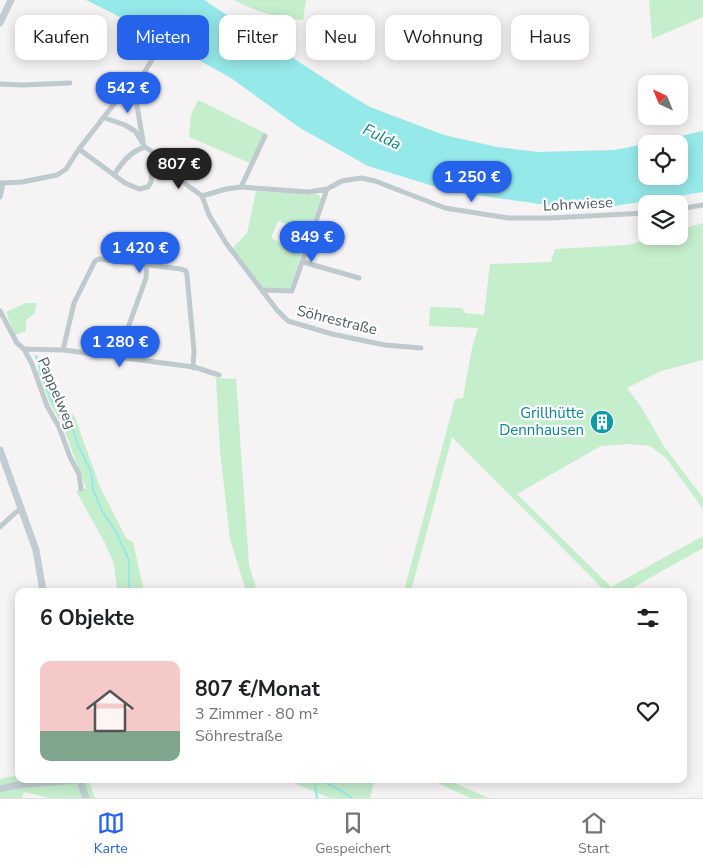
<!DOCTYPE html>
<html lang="de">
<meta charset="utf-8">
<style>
:root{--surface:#fff;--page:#f6f6f6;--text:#202124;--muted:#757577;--line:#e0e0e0;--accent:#2563eb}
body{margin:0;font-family:"Nunito Sans",sans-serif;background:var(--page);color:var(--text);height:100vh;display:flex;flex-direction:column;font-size:19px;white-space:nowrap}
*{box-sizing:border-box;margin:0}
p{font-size:16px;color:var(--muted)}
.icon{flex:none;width:28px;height:28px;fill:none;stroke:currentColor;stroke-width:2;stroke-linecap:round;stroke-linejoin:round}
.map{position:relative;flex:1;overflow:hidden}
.side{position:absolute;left:15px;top:588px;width:672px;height:195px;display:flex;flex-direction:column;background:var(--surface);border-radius:10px;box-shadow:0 2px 12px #0003}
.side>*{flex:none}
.hud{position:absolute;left:15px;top:15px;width:674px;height:45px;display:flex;gap:10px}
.needle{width:32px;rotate:317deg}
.tools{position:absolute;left:638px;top:75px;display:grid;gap:10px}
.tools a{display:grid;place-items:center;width:50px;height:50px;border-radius:10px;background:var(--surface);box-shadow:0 2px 12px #0003;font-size:25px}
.price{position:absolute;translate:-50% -42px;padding:0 11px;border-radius:18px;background:var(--accent);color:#fff;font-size:16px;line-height:32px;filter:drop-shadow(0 1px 2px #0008)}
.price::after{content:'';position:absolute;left:50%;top:30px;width:15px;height:11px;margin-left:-8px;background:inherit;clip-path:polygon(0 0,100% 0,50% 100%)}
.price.active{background:#222;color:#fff}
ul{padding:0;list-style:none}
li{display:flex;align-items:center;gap:15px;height:125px;padding:0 25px}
li span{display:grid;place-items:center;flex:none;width:140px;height:100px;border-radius:10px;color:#555}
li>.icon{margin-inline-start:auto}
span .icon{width:60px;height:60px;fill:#fffc;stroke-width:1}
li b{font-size:21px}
h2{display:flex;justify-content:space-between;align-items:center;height:60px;padding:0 25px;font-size:21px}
.tag{padding:0 18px;border-radius:10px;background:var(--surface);box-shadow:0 2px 12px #0003;font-size:18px;line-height:45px}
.tag.active{background:var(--accent);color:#fff}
.tabs{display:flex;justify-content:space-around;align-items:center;height:70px;border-top:1px solid var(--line);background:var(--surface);font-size:14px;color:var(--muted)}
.tabs a{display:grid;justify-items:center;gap:2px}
.tabs .active{color:var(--accent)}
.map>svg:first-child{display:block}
.green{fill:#c5eecc}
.water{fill:#95e9e8}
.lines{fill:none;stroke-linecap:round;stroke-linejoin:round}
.stream{stroke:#95e9e8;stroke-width:2}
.street{stroke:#bfcace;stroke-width:5}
.secondary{stroke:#c0cdd3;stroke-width:7}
.labels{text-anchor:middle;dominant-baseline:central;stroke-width:4.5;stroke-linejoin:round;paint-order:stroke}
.street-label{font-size:15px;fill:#4b5a5f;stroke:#fff}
.culture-label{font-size:15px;fill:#0d838f;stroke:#fff;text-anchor:end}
.water-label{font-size:16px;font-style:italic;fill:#138382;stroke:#fff}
</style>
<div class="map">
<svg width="703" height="798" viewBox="0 0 703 798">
<rect width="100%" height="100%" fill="#f5f3f3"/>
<path class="green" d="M234 0H306L303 20C279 18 256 12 234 0Z
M649 0H703V17L652 39Z
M198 100 265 133 250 163 189 137 191 115Z
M256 191 318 194 321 198 310 232 278 221 271 238 302 252 290 289H262L232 249 247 233Z
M703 223V360L661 371 627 388 642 408 663 445 703 498V509L666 458 650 446 629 444 601 446 517 494 611 587 703 536V548L627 591H605L452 437 411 591H404L455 399 463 398 472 348 478 328 429 326 430 307 462 308 465 313 484 315 490 264 551 262 555 249 628 245 658 236H679V230Z
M26 303H37L34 314 26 320V331L15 335 6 312Z
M37 370 46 371 56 398 75 417 100 487 126 538 133 542 144 591H118L117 590 114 564 106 545 76 491 86 488 62 424 50 404Z
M216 378 236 379 249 565 257 591H246L230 539 220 451Z
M19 775V779H88L95 798H49L24 792 22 798H0V779Z
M284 779H375L370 798H330Z
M429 779H445L489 798H470Z"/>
<path class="water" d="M86 0H204L342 90 370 107 444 135 497 147 538 152 614 150 646 144V176H679V144H646L703 131V192L614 206H555L453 192 368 166 300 128 231 78 132 23Z"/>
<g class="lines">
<path class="stream" d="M36 356 41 373 52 401 70 419 77 443 91 472 93 489 102 511 115 530 129 560V586L131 591
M314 779 317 798
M320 779 348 795 351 798"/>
<path class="street" d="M0 84 22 85 70 83
M135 85 136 100 143 141
M105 118 125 125 135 131 145 147 162 158 187 185 202 196 209 215 226 243 277 310 288 321 332 334 385 345 421 348
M79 149 125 183 139 189 148 187 151 182 153 153
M114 175C122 162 131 151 145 147
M0 183 22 182 57 175 66 169 79 149 114 104 139 81 158 50
M241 187 308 192 327 189 342 181 361 178 375 181 445 208 508 218H550L646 213
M202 196 226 189 241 187 265 136
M0 197 3 184
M679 209 703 205
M303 262 359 278
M262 290 292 291 327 189
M0 311 17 343 24 349 32 364 47 406 59 427 70 457 79 474 81 489
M24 349 63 350 194 367 219 375
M63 350 74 303 95 261 99 259 181 269 186 271 187 275 194 351 193 368
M117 358 146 278 147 265
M0 527 15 513 21 509"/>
<path class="secondary" d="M0 23 11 0
M0 450 36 550 43 591
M79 779 86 798
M0 789C25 781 53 784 79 779"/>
</g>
<defs>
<g id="building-disc" transform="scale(1.25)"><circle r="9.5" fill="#0f9aa8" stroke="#fff"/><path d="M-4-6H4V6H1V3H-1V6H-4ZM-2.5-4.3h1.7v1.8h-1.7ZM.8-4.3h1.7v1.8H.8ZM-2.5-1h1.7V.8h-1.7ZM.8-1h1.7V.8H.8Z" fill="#fff"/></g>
</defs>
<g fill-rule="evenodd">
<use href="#building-disc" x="602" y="422"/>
</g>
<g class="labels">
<g class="street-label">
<text transform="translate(578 204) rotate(-3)">Lohrwiese</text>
<text transform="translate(337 320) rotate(14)">Söhrestraße</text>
<text transform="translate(57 393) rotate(67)">Pappelweg</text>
</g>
<g class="culture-label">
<text x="584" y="413">Grillhütte<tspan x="584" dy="17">Dennhausen</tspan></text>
</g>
<g class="water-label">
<text transform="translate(382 137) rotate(25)">Fulda</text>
</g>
</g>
</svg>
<div class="tools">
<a><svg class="needle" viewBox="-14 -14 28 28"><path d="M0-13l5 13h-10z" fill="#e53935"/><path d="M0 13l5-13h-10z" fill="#757577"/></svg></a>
<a><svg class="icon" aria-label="locate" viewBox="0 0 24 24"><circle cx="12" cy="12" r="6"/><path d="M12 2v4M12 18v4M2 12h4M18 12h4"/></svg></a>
<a><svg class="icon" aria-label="layers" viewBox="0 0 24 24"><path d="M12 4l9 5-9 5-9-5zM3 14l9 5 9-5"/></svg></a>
</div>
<b class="price" style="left:128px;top:114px">542 €</b>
<b class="price active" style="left:179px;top:190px">807 €</b>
<b class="price" style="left:472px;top:203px">1 250 €</b>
<b class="price" style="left:312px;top:263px">849 €</b>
<b class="price" style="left:140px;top:274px">1 420 €</b>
<b class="price" style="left:120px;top:368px">1 280 €</b>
<div class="hud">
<a class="tag">Kaufen</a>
<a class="tag active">Mieten</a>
<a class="tag">Filter</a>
<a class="tag">Neu</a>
<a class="tag">Wohnung</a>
<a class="tag">Haus</a>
</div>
<section class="side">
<h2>6 Objekte<svg class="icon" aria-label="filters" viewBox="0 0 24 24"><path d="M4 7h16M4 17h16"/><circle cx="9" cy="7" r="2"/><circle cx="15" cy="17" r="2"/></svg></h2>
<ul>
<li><span style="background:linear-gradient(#f6c9c9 70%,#7fa58c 0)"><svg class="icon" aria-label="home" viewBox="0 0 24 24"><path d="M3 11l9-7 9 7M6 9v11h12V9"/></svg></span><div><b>807 €/Monat</b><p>3 Zimmer · 80 m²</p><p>Söhrestraße</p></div><svg class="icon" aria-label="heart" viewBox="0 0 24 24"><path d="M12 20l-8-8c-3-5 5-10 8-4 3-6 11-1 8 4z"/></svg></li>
</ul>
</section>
</div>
<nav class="tabs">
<a class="active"><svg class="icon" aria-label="map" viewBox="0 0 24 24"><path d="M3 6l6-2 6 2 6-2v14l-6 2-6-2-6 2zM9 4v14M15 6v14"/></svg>Karte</a>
<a><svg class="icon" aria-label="saved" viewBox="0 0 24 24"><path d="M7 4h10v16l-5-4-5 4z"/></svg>Gespeichert</a>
<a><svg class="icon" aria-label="home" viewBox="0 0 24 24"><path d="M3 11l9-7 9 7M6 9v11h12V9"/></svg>Start</a>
</nav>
